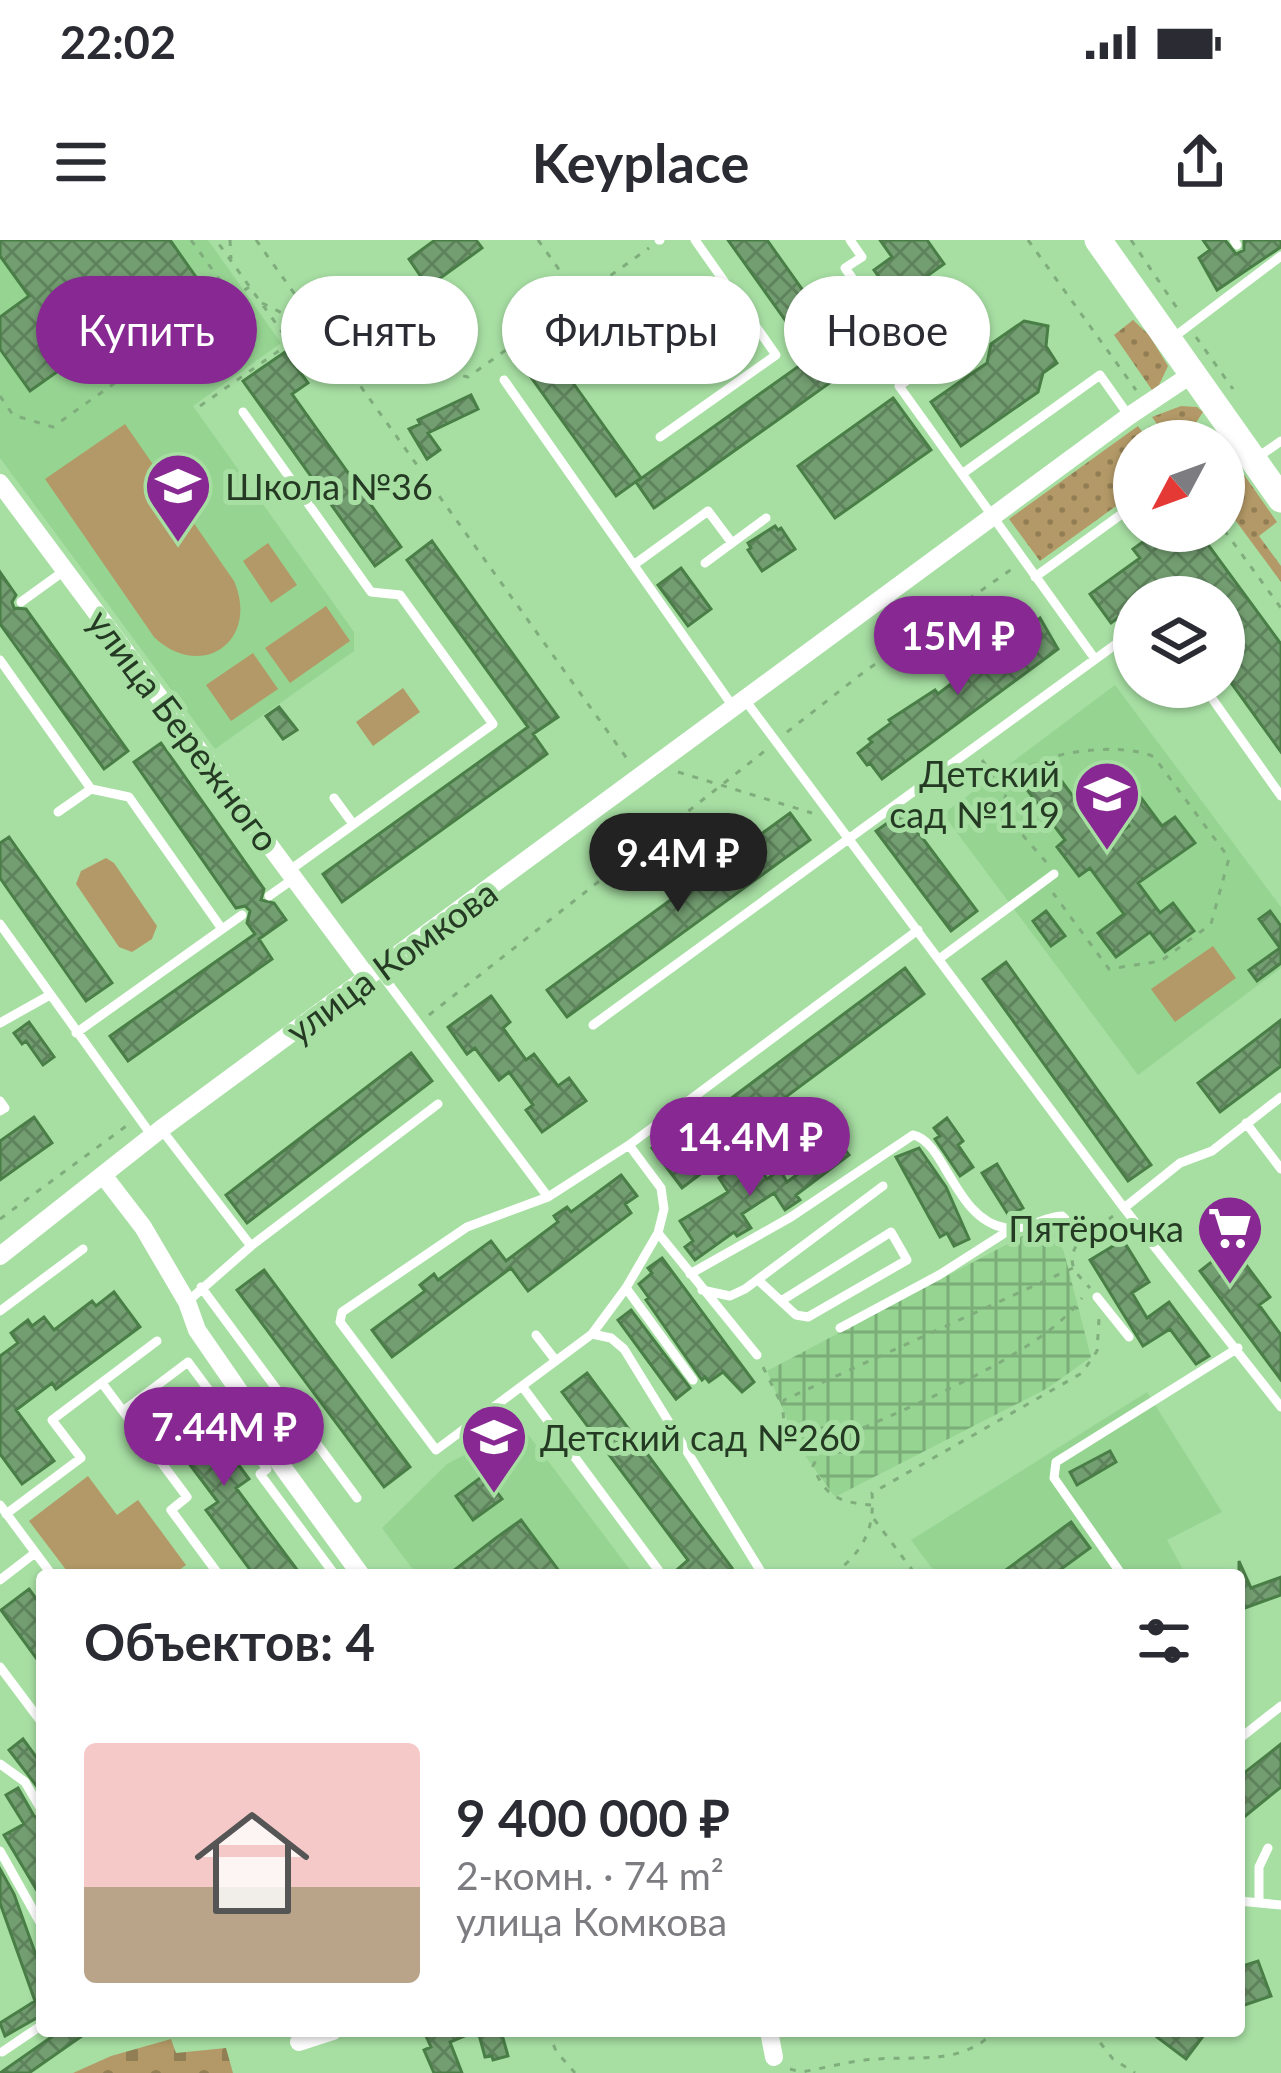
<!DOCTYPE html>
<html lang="ru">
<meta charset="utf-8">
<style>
:root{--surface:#fff;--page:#f7f7f7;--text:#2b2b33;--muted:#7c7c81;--accent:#882993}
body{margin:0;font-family:Lato,sans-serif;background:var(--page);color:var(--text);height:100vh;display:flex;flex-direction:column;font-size:45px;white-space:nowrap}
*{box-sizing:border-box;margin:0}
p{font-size:39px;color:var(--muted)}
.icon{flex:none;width:66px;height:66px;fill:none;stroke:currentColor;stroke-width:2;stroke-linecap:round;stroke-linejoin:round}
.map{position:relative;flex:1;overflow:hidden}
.sheet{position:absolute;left:36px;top:1329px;width:1209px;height:468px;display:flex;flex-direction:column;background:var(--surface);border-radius:12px;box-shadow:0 3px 9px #0004}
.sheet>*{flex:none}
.banner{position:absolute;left:36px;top:36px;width:1209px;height:108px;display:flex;gap:24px}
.needle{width:78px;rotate:229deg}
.fabs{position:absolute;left:1113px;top:180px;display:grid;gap:24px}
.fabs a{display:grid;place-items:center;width:132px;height:132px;border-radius:50%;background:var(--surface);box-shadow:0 3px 9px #0004;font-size:60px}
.price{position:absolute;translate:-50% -102px;padding:0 27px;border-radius:42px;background:var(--accent);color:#fff;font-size:39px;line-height:78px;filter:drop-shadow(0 3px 6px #0008)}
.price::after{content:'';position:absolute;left:50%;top:72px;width:36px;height:27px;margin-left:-18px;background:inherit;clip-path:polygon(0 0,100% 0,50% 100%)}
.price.on{background:#222;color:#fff}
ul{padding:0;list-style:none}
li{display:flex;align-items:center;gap:36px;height:300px;padding:0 48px}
li span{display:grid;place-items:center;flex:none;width:336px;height:240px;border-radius:12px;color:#555}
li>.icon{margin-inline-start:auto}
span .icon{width:144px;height:144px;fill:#fffc;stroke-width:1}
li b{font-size:51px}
h2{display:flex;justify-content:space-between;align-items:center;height:144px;padding:0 48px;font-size:51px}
.chip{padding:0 42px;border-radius:54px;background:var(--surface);box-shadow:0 3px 9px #0004;font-size:42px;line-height:108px}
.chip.on{background:var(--accent);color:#fff}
.status{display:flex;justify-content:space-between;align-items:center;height:84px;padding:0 60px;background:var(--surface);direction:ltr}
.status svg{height:33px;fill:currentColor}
header{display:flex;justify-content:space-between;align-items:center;height:156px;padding:0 48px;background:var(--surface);font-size:54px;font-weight:700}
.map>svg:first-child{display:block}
.built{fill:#96d492}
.industrial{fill:url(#industrial-grid)}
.grass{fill:url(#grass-dots)}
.cemetery{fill:url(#cemetery-stones)}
.park{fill:#b39967}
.building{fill:url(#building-cross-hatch);stroke:#4a7e47;stroke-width:3}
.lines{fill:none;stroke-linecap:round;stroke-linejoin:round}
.path{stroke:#7fad7c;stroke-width:3;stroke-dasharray:6 9;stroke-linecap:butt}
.lane{stroke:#fff;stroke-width:9}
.street{stroke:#fff;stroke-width:18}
.secondary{stroke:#fff;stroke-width:27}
.labels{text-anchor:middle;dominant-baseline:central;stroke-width:10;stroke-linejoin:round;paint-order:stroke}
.poi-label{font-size:36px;fill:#243a23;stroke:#a7dfa3;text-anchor:start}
.street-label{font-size:36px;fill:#243a23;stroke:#a7dfa3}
</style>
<div class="status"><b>22:02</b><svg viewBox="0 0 49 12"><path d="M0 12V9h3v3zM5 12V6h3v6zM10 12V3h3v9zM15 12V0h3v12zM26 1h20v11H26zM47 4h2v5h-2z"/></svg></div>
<header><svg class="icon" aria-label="menu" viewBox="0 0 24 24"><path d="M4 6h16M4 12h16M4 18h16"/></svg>Keyplace<svg class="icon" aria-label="share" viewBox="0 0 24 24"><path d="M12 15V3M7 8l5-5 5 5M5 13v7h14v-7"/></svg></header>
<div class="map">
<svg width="1281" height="1833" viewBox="0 0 1281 1833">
<defs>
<pattern id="industrial-grid" width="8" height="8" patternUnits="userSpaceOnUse" patternTransform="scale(3)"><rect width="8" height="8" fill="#96d492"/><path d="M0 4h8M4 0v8" fill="none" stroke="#7aad77"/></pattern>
<pattern id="grass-dots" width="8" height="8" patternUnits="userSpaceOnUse" patternTransform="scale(3)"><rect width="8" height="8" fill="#b39967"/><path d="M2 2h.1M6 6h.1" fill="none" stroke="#917e54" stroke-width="1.8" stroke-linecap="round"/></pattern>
<pattern id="cemetery-stones" width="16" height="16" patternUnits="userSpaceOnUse" patternTransform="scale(3)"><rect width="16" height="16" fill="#b39967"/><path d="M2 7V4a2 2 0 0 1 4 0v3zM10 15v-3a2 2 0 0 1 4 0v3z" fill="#917e54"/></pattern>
<pattern id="building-cross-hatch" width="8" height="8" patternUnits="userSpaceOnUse" patternTransform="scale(3)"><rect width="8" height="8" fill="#739e71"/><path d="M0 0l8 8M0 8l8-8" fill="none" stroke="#5e825c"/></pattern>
</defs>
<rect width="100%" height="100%" fill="#a7dfa3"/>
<path class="built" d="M0 0H208L281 103 193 166 354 392V411L215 509 0 218Z
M1115 445 1281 667V728L1138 835 943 574Z
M1147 1152 1222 1272 1167 1300 1186 1335H937L911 1300Z
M521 1185 634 1335H417L382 1288 447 1224Z"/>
<path class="industrial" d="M1049 982 1064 1012 1091 1117 1048 1148 835 1257 798 1206 767 1131Z"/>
<path class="grass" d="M1133 80 1149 95 1168 126 1159 145 1152 150 1114 95Z
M1181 166 1197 167 1203 172 1184 201H1169L1152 177Z
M1138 186 1149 201H1134V253L1040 321 1009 279Z
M1224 206 1277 282 1259 296 1281 326V342L1224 265Z"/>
<path class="cemetery" d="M171 1799 176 1813 226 1808 233 1833H73L111 1816Z"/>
<path class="park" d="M125 184 234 341C260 401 201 442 154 397L45 239Z
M268 303 297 345 271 363 243 321Z
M326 366 350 401 290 443 265 408Z
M253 413 278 449 231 481 206 445Z
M403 448 420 472 373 506 356 482Z
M106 618 114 623 157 686 152 699 132 712 119 707 76 644 81 631Z
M1213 706 1236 738 1175 782 1151 749Z
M88 1236 117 1275 138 1260 186 1325 172 1335H70L29 1281Z"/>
<path class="building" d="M0 0H170L210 57 184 76 159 42 110 77 121 93 105 105 102 100 30 151 0 109V77L29 56 0 16Z
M435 0H476L482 8 428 47 409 19Z
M728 0H767L834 94 808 112Z
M880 0H927L944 24 895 59 874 30 892 17Z
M1203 0H1225L1236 14 1244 10V0H1281V7L1217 50 1199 18 1210 10Z
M1024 81 1048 86 1046 106 1057 123 1043 133 1038 152 961 206 931 162 987 123 991 104Z
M538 94 641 238 616 256 513 112Z
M285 112 308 143 292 154 401 307 375 326 243 141Z
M813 116 831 142 654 268 636 242Z
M471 155 478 169 428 193 440 210 427 219 409 189 420 184 418 180Z
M893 158 931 210 835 278 798 226Z
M775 286 778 290 781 288 795 309 762 331 748 310 751 308 748 303Z
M1158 291H1198L1281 404V512L1224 433V357H1168L1160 347 1146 357H1134V366L1111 383 1090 354 1140 318 1133 309Z
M432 301 558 477 533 494 547 514 342 662 323 634 528 487 407 320Z
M681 328 711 369 688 386 658 345Z
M0 332 16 355 12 362 14 368 26 369 128 511 104 529 0 384Z
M1040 378 1058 409 882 539 870 523 867 525 858 513 872 502 869 499 891 483 889 480 935 450 938 454 960 437 957 433 1023 385 1026 389Z
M279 467 297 490 283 499 266 476Z
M161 503 264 649 261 660 274 663 286 680 259 699 272 719 128 821 110 796 255 694 247 683 250 671 245 666 236 668 134 522Z
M1051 527 1107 602 1129 586 1106 556 1127 539 1162 586 1175 577 1195 603 1138 643 1160 673 1173 663 1194 691 1165 712 1150 692 1116 717 1098 693 1124 674 1090 628 1079 636 1057 607 1065 600 1025 547Z
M903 572 977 671 951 691 876 591Z
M790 573 810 600 567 777 547 750Z
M9 597 112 743 86 761 0 638V603Z
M1046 671 1065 696 1051 706 1033 681Z
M1270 671 1281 686V723L1257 741 1249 730 1280 708 1259 679Z
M1006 722 1151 925 1128 941 983 739Z
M905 728 924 754 712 912 718 921 682 948 652 908 688 881 693 887Z
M491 756 510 782 503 788 526 820 534 814 558 846 569 838 586 861 542 892 526 870 533 865 509 832 499 840 475 808 467 814 448 787Z
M1281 780V826L1220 872 1198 843Z
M29 782 54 817 43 825 26 801 22 804 14 793Z
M411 813 432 841 247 983 226 955Z
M34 877 52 903 0 940V901Z
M947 878 963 901 958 905 973 927 960 936 935 899 940 896 934 888Z
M840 903 849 915 796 955 800 960 785 970 774 953 742 974 751 988 737 996 734 992 695 1020 685 1007 693 1001 680 981 728 952 719 938 752 916 767 939 780 930 787 942Z
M919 908 946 947 969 999 954 1006 947 993 940 997 896 917Z
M997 924 1023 968 1009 976 982 933Z
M621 935 637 956 625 964 631 973 528 1051 511 1028 392 1117 372 1090 425 1051 420 1045 434 1034 438 1040 491 1001 506 1021 558 982 554 976 567 967 571 972Z
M1123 1000 1149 1042 1132 1053 1147 1078 1169 1062 1209 1116 1196 1124 1170 1089 1143 1106 1090 1020Z
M1232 1006 1270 1057 1259 1065 1281 1095V1140L1200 1031Z
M662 1018 754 1142 742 1152 723 1132 709 1142 705 1137 702 1140 646 1060 649 1058 639 1044 652 1033 648 1028Z
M264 1030 410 1227 384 1247 237 1050Z
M114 1052 140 1087 56 1149 52 1143 16 1170 54 1221 22 1244 0 1214V1116L18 1103 11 1093 28 1080 32 1086 44 1077 54 1090 92 1061 96 1066Z
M631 1070 690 1148 676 1159 618 1080Z
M587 1133 732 1328 723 1335H671L688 1320 562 1152Z
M185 1153 249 1239 236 1248 301 1335H254L206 1270 218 1262 154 1177Z
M1110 1211 1116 1222 1077 1245 1070 1232Z
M484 1235 502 1259 473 1280 456 1256Z
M521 1280 562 1335H448L496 1298Z
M1071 1282 1090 1308 1053 1335H999Z
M1239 1321 1251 1348 1281 1337V1355L1239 1370Z
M29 1349 42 1367V1426L1 1370Z
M23 1499 42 1525V1553L9 1510Z
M1281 1504V1547L1239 1581V1537Z
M18 1548 34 1576 42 1580V1659L4 1595 24 1584 6 1555Z
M0 1629 14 1654 42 1732V1775L5 1796 0 1783 35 1761 0 1663Z
M1258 1721 1271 1756 1239 1767V1727Z
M60 1791H89L29 1833H0Z
M439 1791H476L450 1802 462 1833H434L424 1810 431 1807 426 1796Z
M478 1791H501L508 1816 493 1820 492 1816 485 1817Z
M1149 1791H1207L1186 1819Z"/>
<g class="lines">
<path class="path" d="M191 0 232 57
M230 0 231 19
M256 0 628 520
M538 0 578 56
M1028 0 1136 150
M1131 0 1181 74
M262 63 318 91
M1196 97 1233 149
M332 104 468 137 649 8
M0 156 13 175 53 187 249 47
M200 166 290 103 216 0
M1149 187 1160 201
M1192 201 1202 186
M1224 290 1281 368
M787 492 864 432 1012 329
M982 520 1005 550
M678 532 812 573
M1046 622C1034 607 1004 579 1005 560 1006 510 1122 500 1154 517L1229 618 1211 684 1161 721 1109 729 1053 653
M429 775 766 510
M0 979 129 884
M1097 988 1113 976
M1076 1006C1066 1025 1077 1034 1090 1048
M1073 1028 784 1160C779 1187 794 1212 823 1206 893 1173 1039 1118 1082 1058
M763 1127 780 1161
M822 1208 813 1226C825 1257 839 1262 871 1265
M874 1279 916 1335
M833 1335C862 1312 875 1291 872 1253L1082 1133 1097 1111 1099 1079
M548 1791 556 1811 575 1833
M1091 1791 1113 1819 1135 1833
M790 1829 801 1832C827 1828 852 1820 877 1819 921 1816 962 1825 995 1791"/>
<path class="lane" d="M659 0H660
M850 0 862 17 845 28 896 99
M1234 0 1237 5
M985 85 899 146 1095 419
M1170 100 1281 16
M504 140 734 468
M243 172 371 352 400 355 493 484 290 630
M660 197 776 115 695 0
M1258 217 1281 201
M962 234 1100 135 1129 176
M705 323 766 278
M635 324 708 271 732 303
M1035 337 1134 265
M21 362 64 331
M0 420 91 549 129 557 222 689
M1204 447 1281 556
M745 460 1124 968 1281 1167
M334 558 353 584
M58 572 91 549
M269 656 296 637
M0 684 152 896
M939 719 1054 634
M379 731 548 957 629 905 918 690
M0 783 50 755
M593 785 1134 391
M76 793 242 675
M0 861 5 868 0 871
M1246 883 1281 929
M161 889 251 1006
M548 957 467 987 342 1072 340 1082 436 1210 592 1094 626 1048 658 993 664 969 661 948 629 905
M1124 968 1180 923 1212 911 1281 857
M658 993 757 1115
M690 1034 791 977 913 895C945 901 955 980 1006 988 1025 991 1043 977 1062 976L1085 998
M758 1040 796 1075 808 1077 907 1020 891 992 781 1061
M201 1047 357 1258
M626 1048 693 1140
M702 1050 730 1056 745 1049 883 946
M1097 1057 1129 1097
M187 1062 251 1006 438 864
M0 1071 83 1009
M840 1088 939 1035 1011 989
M592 1094 611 1098 624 1109 763 1335
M536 1095 556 1121
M102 1143 187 1257 171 1270 219 1335
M522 1146 662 1335
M123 1171 188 1122 267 1229 260 1234 335 1335
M0 1265 52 1335
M6 1274 81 1218 52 1180 157 1101
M1122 1335 1054 1238 1056 1222 1238 1108
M0 1340 35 1313
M0 1427 42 1483
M1239 1499 1281 1466
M0 1524 25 1542 42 1571
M0 1611 42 1686
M1239 1661 1281 1665
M1259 1661V1627L1268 1608
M2 1812 42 1785"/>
<path class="street" d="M0 243 368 738
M103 935 143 987 187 1062 197 1090 250 1167 260 1196 361 1335
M0 1016 161 889 1129 176 1192 134
M769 1791 774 1817
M299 1802 333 1791"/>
<path class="secondary" d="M1098 0 1281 259"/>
</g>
<defs>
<g id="school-pin" transform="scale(3.45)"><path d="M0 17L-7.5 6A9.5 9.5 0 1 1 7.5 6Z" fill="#882993" stroke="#a7dfa3"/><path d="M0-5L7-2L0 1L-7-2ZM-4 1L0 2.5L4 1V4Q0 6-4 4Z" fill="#fff"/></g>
<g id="supermarket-pin" transform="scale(3.45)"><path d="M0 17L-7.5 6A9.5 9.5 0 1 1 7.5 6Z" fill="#882993" stroke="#a7dfa3"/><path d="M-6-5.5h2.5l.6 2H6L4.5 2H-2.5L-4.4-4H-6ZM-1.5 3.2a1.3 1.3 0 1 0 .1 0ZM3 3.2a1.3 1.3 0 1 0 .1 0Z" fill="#fff"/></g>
</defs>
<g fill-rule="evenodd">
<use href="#school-pin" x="178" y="246"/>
<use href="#school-pin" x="1107" y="554"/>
<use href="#supermarket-pin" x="1230" y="988"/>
<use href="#school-pin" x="494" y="1197"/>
</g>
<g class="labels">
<g class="poi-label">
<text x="225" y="246">Школа №36</text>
<text x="1060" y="533" text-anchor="end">Детский<tspan x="1060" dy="41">сад №119</tspan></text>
<text x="1184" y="988" text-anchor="end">Пятёрочка</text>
<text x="540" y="1197">Детский сад №260</text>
</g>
<g class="street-label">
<text transform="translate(184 490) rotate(53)">улица Бережного</text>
<text transform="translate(391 721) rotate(-36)">улица Комкова</text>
</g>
</g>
</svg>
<div class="fabs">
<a><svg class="needle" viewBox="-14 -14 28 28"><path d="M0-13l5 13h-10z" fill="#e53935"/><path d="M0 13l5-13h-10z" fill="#7c7c81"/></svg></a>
<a><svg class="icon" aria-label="layers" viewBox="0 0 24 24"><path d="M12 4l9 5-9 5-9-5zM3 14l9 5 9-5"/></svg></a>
</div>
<b class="price" style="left:958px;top:458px">15M ₽</b>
<b class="price on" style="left:678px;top:675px">9.4M ₽</b>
<b class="price" style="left:750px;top:959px">14.4M ₽</b>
<b class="price" style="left:224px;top:1249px">7.44M ₽</b>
<div class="banner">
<a class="chip on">Купить</a>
<a class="chip">Снять</a>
<a class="chip">Фильтры</a>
<a class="chip">Новое</a>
</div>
<section class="sheet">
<h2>Объектов: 4<svg class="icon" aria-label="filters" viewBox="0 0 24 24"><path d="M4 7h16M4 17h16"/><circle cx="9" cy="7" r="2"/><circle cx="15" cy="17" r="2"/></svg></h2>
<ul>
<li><span style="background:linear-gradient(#f6c9c9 60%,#b9a48a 0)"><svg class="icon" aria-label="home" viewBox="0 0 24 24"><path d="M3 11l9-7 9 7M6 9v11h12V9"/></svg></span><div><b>9 400 000 ₽</b><p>2-комн. · 74 m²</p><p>улица Комкова</p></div></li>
</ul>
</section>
</div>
